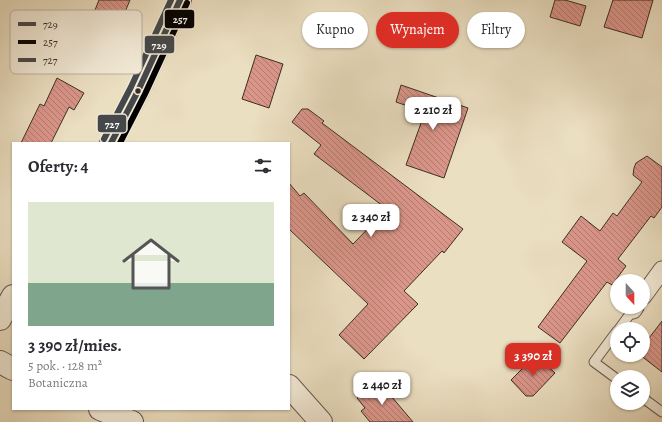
<!DOCTYPE html>
<html lang="pl">
<meta charset="utf-8">
<style>
:root{--surface:#fff;--page:#f2f2f3;--text:#2b2b33;--muted:#7c7c81;--accent:#d93025}
body{margin:0;font-family:Alegreya,serif;background:var(--page);color:var(--text);height:100vh;display:flex;flex-direction:column;font-size:15px;white-space:nowrap}
*{box-sizing:border-box;margin:0}
p{font-size:13px;color:var(--muted)}
.icon{flex:none;width:22px;height:22px;fill:none;stroke:currentColor;stroke-width:2;stroke-linecap:round;stroke-linejoin:round}
.map{position:relative;flex:1;overflow:hidden}
.sheet{position:absolute;left:12px;top:142px;width:278px;height:268px;display:flex;flex-direction:column;background:var(--surface);border-radius:0px;box-shadow:0 1px 3px #0004}
.sheet>*{flex:none}
.guide{position:absolute;left:302px;top:12px;width:300px;height:36px;display:flex;gap:8px}
.needle{width:26px;rotate:159deg}
.buttons{position:absolute;left:610px;top:274px;display:grid;gap:8px}
.buttons a{display:grid;place-items:center;width:40px;height:40px;border-radius:50%;background:var(--surface);box-shadow:0 1px 3px #0004;font-size:20px}
.price{position:absolute;translate:-50% -34px;padding:0 9px;border-radius:8px;background:#fff;color:#222;font-size:13px;line-height:26px;filter:drop-shadow(0 1px 2px #0008)}
.price::after{content:'';position:absolute;left:50%;top:24px;width:12px;height:9px;margin-left:-6px;background:inherit;clip-path:polygon(0 0,100% 0,50% 100%)}
.price.on{background:var(--accent);color:#fff}
ul{padding:0;list-style:none}
li{display:grid;align-content:center;gap:8px;height:212px;padding:0 16px}
li span{display:grid;place-items:center;height:124px;border-radius:0px;color:#555}
li>.icon{margin-inline-start:auto}
span .icon{width:72px;height:72px;fill:#fffc;stroke-width:1}
li b{font-size:17px}
h2{display:flex;justify-content:space-between;align-items:center;height:48px;padding:0 16px;font-size:17px}
.chip{padding:0 14px;border-radius:18px;background:var(--surface);box-shadow:0 1px 3px #0004;font-size:14px;line-height:36px}
.chip.on{background:var(--accent);color:#fff}
.map>svg:first-child{display:block}
.building{fill:url(#building-back-hatch);stroke:#3c2e27}
.lines{fill:none;stroke-linecap:round;stroke-linejoin:round}
.service-casing{stroke:#685a4e;stroke-width:11}
.minor-casing{stroke:#685a4e;stroke-width:19}
.tertiary-casing{stroke:#685a4e;stroke-width:24}
.service{stroke:#f2ead7;stroke-width:9}
.minor{stroke:#f2ead7;stroke-width:17}
.tertiary{stroke:#f2ead7;stroke-width:22}
.bus-1-casing{stroke:#f2ead7;stroke-width:9}
.bus-2-casing{stroke:#f2ead7;stroke-width:9}
.bus-3-casing{stroke:#f2ead7;stroke-width:9}
.bus-1{stroke:#45484a;stroke-width:6}
.bus-2{stroke:#000;stroke-width:6}
.bus-3{stroke:#45484a;stroke-width:6}
.bus-dot{fill:#3c2e27;stroke:#f2ead7;stroke-width:1.5}
.key{fill:#f2ead7;stroke:#bbb2a2;stroke-width:1}
.key-label{font-size:11px;fill:#3c2e27}
.line-badge{stroke:#f2ead7;stroke-width:1.5}
.badge-label{font-size:11px;text-anchor:middle;font-weight:bold;fill:#fff}
</style>
<div class="map">
<svg width="662" height="422" viewBox="0 0 662 422">
<defs>
<pattern id="building-back-hatch" width="6" height="6" patternUnits="userSpaceOnUse"><rect width="6" height="6" fill="#db968a"/><path d="M-1 5l2 2M0 0l6 6M5-1l2 2" fill="none" stroke="#b37b71"/></pattern>
</defs>
<rect width="100%" height="100%" fill="#ebdfc1"/>
<filter id="stains"><feTurbulence type="fractalNoise" baseFrequency=".005" numOctaves="4"/><feColorMatrix values="0 0 0 0 .2 0 0 0 0 .09 0 0 0 0 .02 0 0 0 .5 -.17"/></filter>
<radialGradient id="worn" r=".72"><stop offset=".6" stop-color="#630" stop-opacity="0"/><stop offset="1" stop-color="#630" stop-opacity=".3"/></radialGradient>
<path class="building" d="M99 0H130L119 26 93 15Z
M555 0H565L586 6 580 26 550 17Z
M613 0H653L642 38 604 27Z
M256 55 283 64 269 108 242 99Z
M57 78 84 93 74 110 69 107 51 143H21L40 104 44 106Z
M401 85 468 108 444 178 406 165 425 112 396 102Z
M302 109H308L324 121 322 123 463 229 444 253 442 251 404 291 418 304 364 359 339 335 368 304 289 229V183L300 196 304 193 353 244 387 209 314 154 321 145 292 122Z
M647 156 662 167V207L654 218 651 216 618 259 626 266 612 285 607 282 560 343 538 327 587 261 562 242 581 216 600 231 613 213 617 216 642 182 633 175 634 168 636 163Z
M662 321V372L640 355H643V346Z
M536 355 555 373 533 396H526L511 380Z
M377 381 386 390 413 422H370L361 411 365 408 357 398Z"/>
<g class="lines">
<g class="service-casing">
<path id="service" d="M619 329 633 310
M617 331 594 362 617 379
M643 398 662 412"/>
</g>
<g class="minor-casing">
<path id="minor" d="M643 296 662 270
M633 310 635 307"/>
</g>
<g class="tertiary-casing">
<path id="tertiary" d="M111 143 138 91 180 0
M0 319 13 296
M0 362 13 369
M289 386 321 422
M100 409 132 422"/>
</g>
<use href="#service" class="service"/>
<use href="#minor" class="minor"/>
<use href="#tertiary" class="tertiary"/>
<g class="bus-1-casing">
<path id="bus-1" d="M111 143 138 91 180 0"/>
</g>
<g class="bus-2-casing">
<path id="bus-2" d="M120 143 145 94 187 3"/>
</g>
<g class="bus-3-casing">
<path id="bus-3" d="M104 139 131 87 171 0"/>
</g>
<use href="#bus-1" class="bus-1"/>
<use href="#bus-2" class="bus-2"/>
<use href="#bus-3" class="bus-3"/>
</g>
<circle class="bus-dot" cx="138" cy="91" r="3.5"/>
<rect x="10" y="10" width="132" height="64" rx="6" class="key"/>
<rect x="18" y="22" width="18" height="4" fill="#45484a"/>
<rect x="18" y="40" width="18" height="4" fill="#000"/>
<rect x="18" y="58" width="18" height="4" fill="#45484a"/>
<g class="key-label">
<text x="43" y="28">729</text>
<text x="43" y="46">257</text>
<text x="43" y="64">727</text>
</g>
<g class="line-badge">
<rect x="164" y="9" width="31" height="20" rx="4" fill="#000"/>
<rect x="144" y="35" width="31" height="19" rx="4" fill="#45484a"/>
<rect x="97" y="114" width="30" height="19" rx="4" fill="#45484a"/>
</g>
<g class="badge-label">
<text x="180" y="23">257</text>
<text x="159" y="49">729</text>
<text x="112" y="128">727</text>
</g>
<rect width="100%" height="100%" filter="url(#stains)"/>
<rect width="100%" height="100%" fill="url(#worn)"/>
</svg>
<div class="buttons">
<a><svg class="needle" viewBox="-14 -14 28 28"><path d="M0-13l5 13h-10z" fill="#e53935"/><path d="M0 13l5-13h-10z" fill="#7c7c81"/></svg></a>
<a><svg class="icon" aria-label="locate" viewBox="0 0 24 24"><circle cx="12" cy="12" r="6"/><path d="M12 2v4M12 18v4M2 12h4M18 12h4"/></svg></a>
<a><svg class="icon" aria-label="layers" viewBox="0 0 24 24"><path d="M12 4l9 5-9 5-9-5zM3 14l9 5 9-5"/></svg></a>
</div>
<b class="price" style="left:433px;top:131px">2 210 zł</b>
<b class="price" style="left:371px;top:238px">2 340 zł</b>
<b class="price on" style="left:533px;top:377px">3 390 zł</b>
<b class="price" style="left:382px;top:406px">2 440 zł</b>
<div class="guide">
<a class="chip">Kupno</a>
<a class="chip on">Wynajem</a>
<a class="chip">Filtry</a>
</div>
<section class="sheet">
<h2>Oferty: 4<svg class="icon" aria-label="filters" viewBox="0 0 24 24"><path d="M4 7h16M4 17h16"/><circle cx="9" cy="7" r="2"/><circle cx="15" cy="17" r="2"/></svg></h2>
<ul>
<li><span style="background:linear-gradient(#dfe7d0 65%,#7fa58c 0)"><svg class="icon" aria-label="home" viewBox="0 0 24 24"><path d="M3 11l9-7 9 7M6 9v11h12V9"/></svg></span><div><b>3 390 zł/mies.</b><p>5 pok. · 128 m²</p><p>Botaniczna</p></div></li>
</ul>
</section>
</div>
